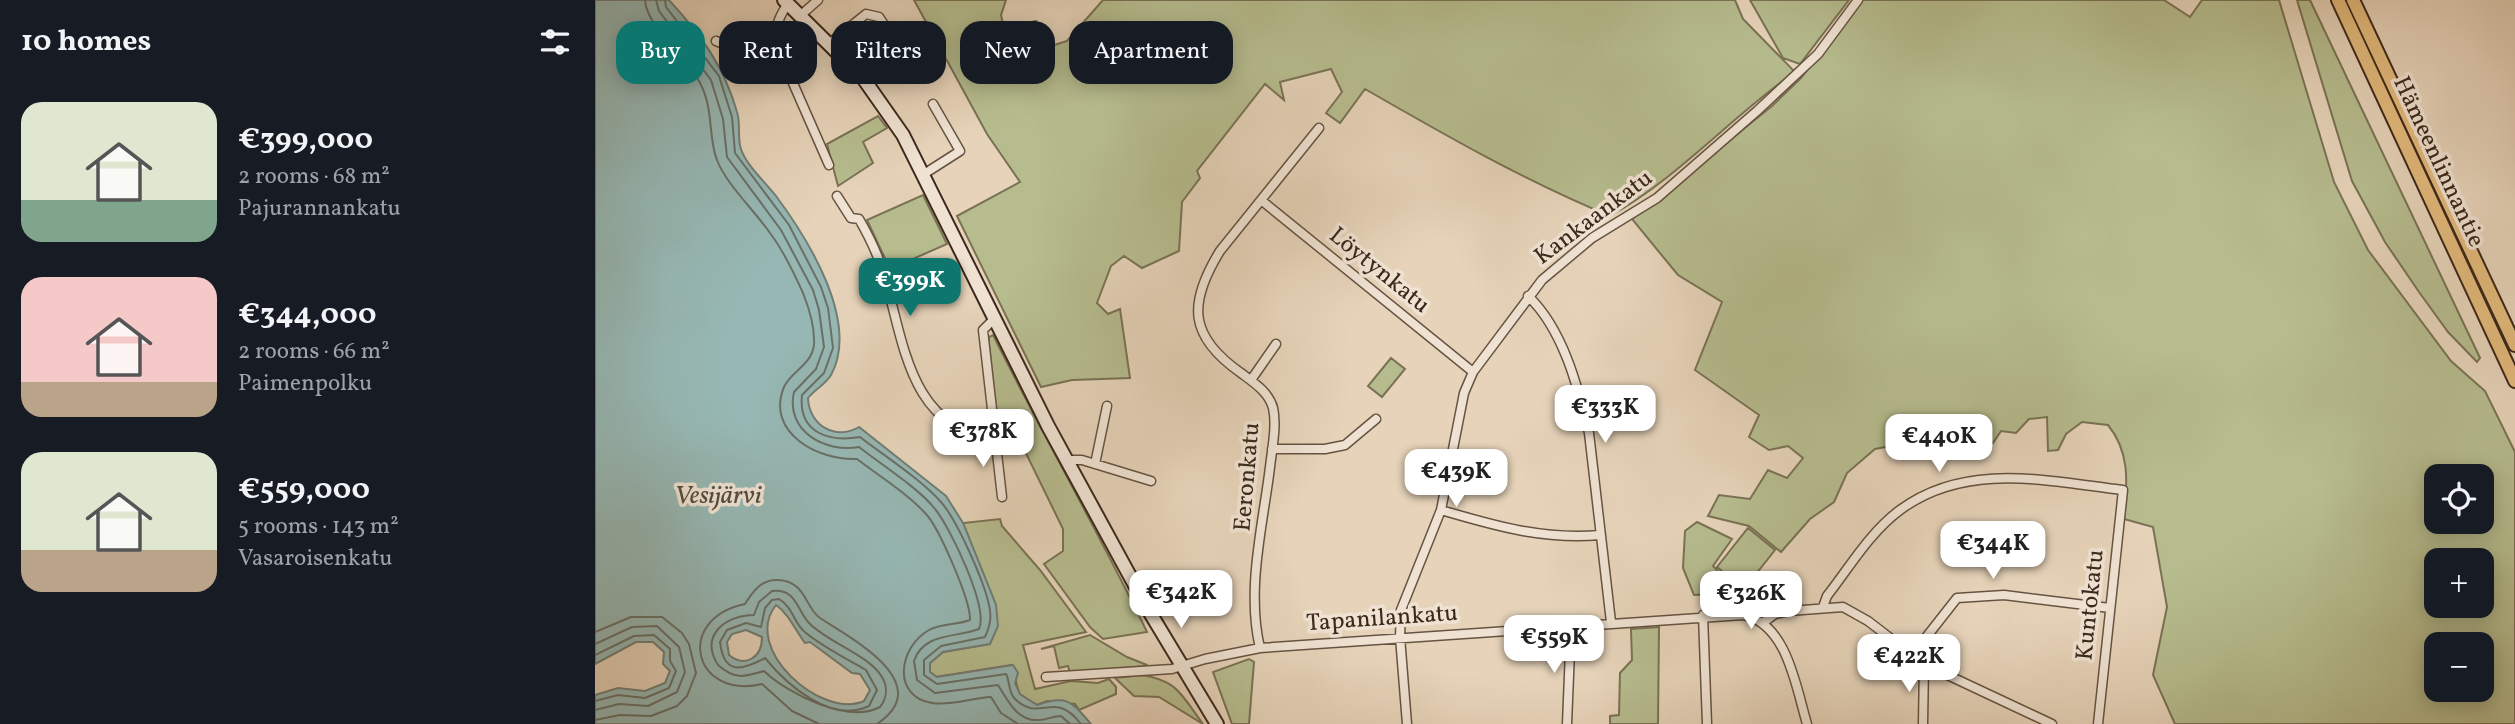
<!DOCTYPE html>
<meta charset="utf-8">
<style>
:root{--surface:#171b24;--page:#242831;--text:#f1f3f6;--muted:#9ea1a6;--accent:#0f766e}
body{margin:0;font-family:Vollkorn,serif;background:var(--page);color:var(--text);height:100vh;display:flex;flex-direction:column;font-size:26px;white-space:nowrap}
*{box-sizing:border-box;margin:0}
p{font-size:23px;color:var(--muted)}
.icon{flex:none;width:38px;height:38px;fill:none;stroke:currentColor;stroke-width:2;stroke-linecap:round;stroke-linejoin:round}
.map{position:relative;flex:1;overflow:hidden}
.side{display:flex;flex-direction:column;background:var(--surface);width:595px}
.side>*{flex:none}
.hud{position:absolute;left:21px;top:21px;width:665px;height:63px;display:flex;gap:14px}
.fabs{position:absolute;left:1829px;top:464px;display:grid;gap:14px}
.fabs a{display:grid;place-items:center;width:70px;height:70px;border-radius:14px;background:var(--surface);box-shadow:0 4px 18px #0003;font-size:35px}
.price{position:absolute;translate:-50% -60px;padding:0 16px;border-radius:14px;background:#fff;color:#222;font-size:23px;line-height:46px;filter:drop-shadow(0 2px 4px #0008)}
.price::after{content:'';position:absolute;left:50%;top:42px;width:21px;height:16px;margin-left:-10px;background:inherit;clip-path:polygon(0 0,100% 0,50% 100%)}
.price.active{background:var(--accent);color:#fff}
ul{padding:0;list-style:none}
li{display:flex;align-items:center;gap:21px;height:175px;padding:0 21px}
li span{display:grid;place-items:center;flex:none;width:196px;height:140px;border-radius:21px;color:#555}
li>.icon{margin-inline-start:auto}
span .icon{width:84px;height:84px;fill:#fffc;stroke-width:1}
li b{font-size:30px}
h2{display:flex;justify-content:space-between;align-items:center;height:84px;padding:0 21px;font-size:30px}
.pill{padding:0 24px;border-radius:21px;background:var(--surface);box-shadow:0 4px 18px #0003;font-size:24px;line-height:63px}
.pill.active{background:var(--accent);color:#fff}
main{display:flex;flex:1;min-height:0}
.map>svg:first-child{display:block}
.green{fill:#b6bc8e;stroke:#797254;stroke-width:2;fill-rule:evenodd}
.water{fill:#96b7b3;stroke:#727e76;stroke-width:2;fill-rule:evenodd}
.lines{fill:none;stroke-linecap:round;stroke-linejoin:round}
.shore{stroke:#697067;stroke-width:2}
.street-casing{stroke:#665342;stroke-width:11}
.secondary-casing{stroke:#3c281b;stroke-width:16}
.primary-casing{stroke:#3c281b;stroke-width:16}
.street{stroke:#efe2d2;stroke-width:8}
.secondary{stroke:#efe2d2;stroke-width:12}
.primary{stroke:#e3ba7c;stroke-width:12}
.labels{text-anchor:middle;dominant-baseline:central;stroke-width:7;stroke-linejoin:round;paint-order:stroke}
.street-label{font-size:24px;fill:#3c281b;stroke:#efe2d2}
.water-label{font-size:26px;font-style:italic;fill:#524c41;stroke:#efe2d2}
</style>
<main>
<section class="side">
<h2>10 homes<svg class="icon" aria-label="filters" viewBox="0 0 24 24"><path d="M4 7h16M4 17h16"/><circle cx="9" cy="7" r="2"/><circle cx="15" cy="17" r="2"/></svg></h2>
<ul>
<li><span style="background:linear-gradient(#dfe7d0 70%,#7fa58c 0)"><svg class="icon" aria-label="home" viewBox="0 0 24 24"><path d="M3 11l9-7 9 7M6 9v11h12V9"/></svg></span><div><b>€399,000</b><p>2 rooms · 68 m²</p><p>Pajurannankatu</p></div></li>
<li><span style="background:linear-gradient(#f6c9c9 75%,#b9a48a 0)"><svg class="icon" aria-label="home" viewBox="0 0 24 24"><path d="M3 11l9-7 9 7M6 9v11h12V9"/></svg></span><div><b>€344,000</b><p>2 rooms · 66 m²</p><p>Paimenpolku</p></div></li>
<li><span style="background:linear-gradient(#dfe7d0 70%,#b9a48a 0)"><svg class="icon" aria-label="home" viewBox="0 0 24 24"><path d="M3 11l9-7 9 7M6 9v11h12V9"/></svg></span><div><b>€559,000</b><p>5 rooms · 143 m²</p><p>Vasaroisenkatu</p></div></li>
</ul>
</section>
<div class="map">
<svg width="1920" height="724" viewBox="0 0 1920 724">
<rect width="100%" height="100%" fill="#e6d3b9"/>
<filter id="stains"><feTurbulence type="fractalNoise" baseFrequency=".00286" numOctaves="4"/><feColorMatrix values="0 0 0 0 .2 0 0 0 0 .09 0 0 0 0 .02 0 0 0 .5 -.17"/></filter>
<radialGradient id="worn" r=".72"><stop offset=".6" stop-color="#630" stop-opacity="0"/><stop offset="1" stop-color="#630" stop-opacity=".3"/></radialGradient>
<path class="green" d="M319 0H411L406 15 409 28 441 21 450 48 472 41 508 0H1140L1148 19 1200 72C1136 117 1083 178 1015 216 930 181 850 135 770 89L745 123 731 113 747 92 736 69 685 82 689 100 670 84 602 171 605 178 587 202 584 251 547 268 529 256 516 266 502 303 513 314 525 309 535 378 477 380 446 387 362 216 425 182 392 134Z
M1155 0H1254L1205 64 1188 58Z
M1267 0H1569L1595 17 1607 0H1684L1739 182 1773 250 1856 361 1890 391 1920 452V724H1580L1558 675 1572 607 1558 527 1529 519C1532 485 1536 453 1513 425L1487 422 1471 434 1463 450 1453 451 1452 417 1434 419 1421 433 1406 431 1398 443 1373 423 1364 428 1339 421 1312 443 1280 449 1252 473 1239 502 1215 519 1186 552 1154 526 1113 516 1124 495 1155 499 1173 470 1192 478 1208 458 1193 446 1174 450 1154 437 1164 415 1100 370 1127 302 1083 275 1037 219 1177 106 1206 78ZM1841 476H1886V522H1841ZM1841 560H1886V606H1841ZM1841 644H1886V690H1841Z
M1702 0H1715L1885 358 1882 362 1853 332 1824 292 1790 242 1757 181Z
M283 116 292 128 268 142 278 163 243 186 232 144Z
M328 195 352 244 295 269 272 220Z
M398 335C448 435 503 531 552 632L508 639 495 627 449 564 468 551V529L427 445 402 420 394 344V337Z
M796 358 810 369 787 397 773 386Z
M405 519 407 526 445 570 491 632 428 645 440 689 476 681 503 683 514 679 521 687V694L484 710 480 704 452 701 442 705 424 694 417 665 341 677 335 672V663L348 652 395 644 401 605 368 523Z
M1102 522 1137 539 1118 566 1144 593 1099 595 1088 568 1090 531Z
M1153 528 1180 550 1149 589 1122 567Z
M1064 627 1063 724H1015V716L1024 715 1025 673 1037 660 1036 629Z
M495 635 532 657 552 665V666L475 673 473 666 464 668 459 646 446 649Z
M654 659 659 662 654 724H637L618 672Z
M546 675C583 680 587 696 608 724L564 697 539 696 520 678Z"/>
<path class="water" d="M0 0H74C106 35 129 66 142 112 146 124 142 138 146 149 151 165 171 183 181 196 213 239 265 322 236 375 230 385 220 389 213 398 214 425 240 441 264 427L351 496 368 523 401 605 403 626 395 644 348 652 335 663V672L342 677 418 665 423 673 420 683 425 694 442 705C472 694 477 702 496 724H0V695L23 688 50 691 70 683 75 671 68 664 69 652 58 642H41L0 664ZM181 605C194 614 200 630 210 643L215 642 257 673 265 674 275 690 269 701C227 720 146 649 181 605ZM151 630 167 637C167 658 150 668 134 655L132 642 137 634Z"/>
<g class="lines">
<path class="shore" d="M50 0C51 26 92 58 105 83 119 109 113 138 122 160 131 184 160 211 175 233 188 250 199 273 208 293 214 308 220 329 219 345 216 366 197 370 189 387 170 433 224 461 262 459 284 476 312 493 331 514 344 528 376 601 375 620 363 625 346 623 334 630 304 647 296 696 337 703 355 706 377 698 396 697L406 713 423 724
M61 0 64 11 116 80 128 119 132 157 186 230 218 290 224 310 229 347 221 369 199 392C190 431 230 453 264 447 284 463 325 489 340 509 355 527 394 608 384 629 361 638 329 632 319 661L322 680 340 693 403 685C412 699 422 722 444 720 451 720 458 716 466 716L475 724
M70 0 71 7 124 76 137 117 140 153 194 225 226 287 233 308 238 348 229 373 207 395C203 434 235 442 265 437 288 455 327 480 346 502 362 520 389 581 394 605 397 617 395 626 390 637L346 646 329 660V675L342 684 411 674C415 681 413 692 420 699 446 724 458 688 486 724
M177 591C201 588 202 610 214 623 232 642 274 655 287 677 293 687 292 698 285 707 253 724 193 694 169 671 149 677 140 680 123 665 104 635 131 615 159 615L164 602Z
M184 599C199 608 198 623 211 633 228 647 252 659 271 670L282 690 274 706C236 724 192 685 170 658 147 670 129 676 125 642L132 630 151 623 166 627 170 608 177 600Z
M0 632 36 617H67L87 633 94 644 101 673 92 696 82 706 56 716 25 715 0 720
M0 644 37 627 62 626 84 647 90 672 82 692 53 706 24 704 0 710
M0 655 39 636 59 635 75 649V661L81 671 74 688 50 698 23 695 0 701
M224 724 197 711 167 684C98 700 79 619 150 604 158 591 167 579 183 580 211 581 210 608 225 618 255 638 343 683 282 724"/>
<g class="street-casing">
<path id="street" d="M193 4C181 20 180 30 183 49L234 165
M206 15 223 0
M121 41 189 67
M235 43 271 14 284 17 300 42
M329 174 365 151 338 104
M242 196 256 218 264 219C275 238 284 257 290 278 309 343 315 428 398 438
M666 200 878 372
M933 296C968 329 983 387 994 433L1016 622
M399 319 388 330 407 497
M656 380 681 344
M677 449H730L750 445 781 419
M472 460H487L556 481
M500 464 512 406
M846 510C900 526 949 540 1005 535
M1228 607 1232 596C1254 568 1275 532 1305 510 1371 461 1452 481 1528 490L1503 724
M1108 615 1112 724
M1169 622 1180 614 1194 611 1248 607 1273 621 1329 664 1457 724
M665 648C651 589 668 525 675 467 677 449 682 425 678 408 674 392 658 382 646 373 593 336 593 303 625 251L724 128
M1318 654 1362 598 1409 595 1515 608
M451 677 577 669 610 659 665 648 1148 615C1192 623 1201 687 1212 724
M812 724 805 637 806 610 846 510 869 393 878 372 947 280 997 238 1062 198 1162 111 1223 54 1263 0
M972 724 976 626
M1328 724 1329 664"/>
</g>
<g class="secondary-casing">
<path id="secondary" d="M189 0 268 78 308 135 453 426 554 611 622 724"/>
</g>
<g class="primary-casing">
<path id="primary" d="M1743 0 1920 381
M1758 0 1920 345"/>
</g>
<use href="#street" class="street"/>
<use href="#secondary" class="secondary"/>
<use href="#primary" class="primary"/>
</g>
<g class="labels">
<g class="street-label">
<text transform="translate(1843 162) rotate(65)">Hämeenlinnantie</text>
<text transform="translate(999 218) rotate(-37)">Kankaankatu</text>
<text transform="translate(784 271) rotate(39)">Löytynkatu</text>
<text transform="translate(653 477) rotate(-85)">Eeronkatu</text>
<text transform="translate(1496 605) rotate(-84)">Kuntokatu</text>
<text transform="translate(787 619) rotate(-4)">Tapanilankatu</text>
</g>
<g class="water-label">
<text x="123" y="496">Vesijärvi</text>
</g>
</g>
<rect width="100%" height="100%" filter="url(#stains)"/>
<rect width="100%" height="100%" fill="url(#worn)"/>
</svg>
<div class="fabs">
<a><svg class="icon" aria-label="locate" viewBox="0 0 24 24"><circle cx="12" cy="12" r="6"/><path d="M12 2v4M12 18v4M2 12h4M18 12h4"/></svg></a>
<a>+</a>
<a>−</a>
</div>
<b class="price active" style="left:315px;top:318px">€399K</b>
<b class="price" style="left:1010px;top:445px">€333K</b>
<b class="price" style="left:388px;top:469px">€378K</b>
<b class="price" style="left:1344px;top:474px">€440K</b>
<b class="price" style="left:861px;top:509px">€439K</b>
<b class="price" style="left:1398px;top:581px">€344K</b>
<b class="price" style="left:586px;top:630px">€342K</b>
<b class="price" style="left:1156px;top:631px">€326K</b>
<b class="price" style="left:959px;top:675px">€559K</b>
<b class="price" style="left:1314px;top:694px">€422K</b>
<div class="hud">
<a class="pill active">Buy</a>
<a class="pill">Rent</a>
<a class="pill">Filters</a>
<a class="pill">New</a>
<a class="pill">Apartment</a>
</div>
</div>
</main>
